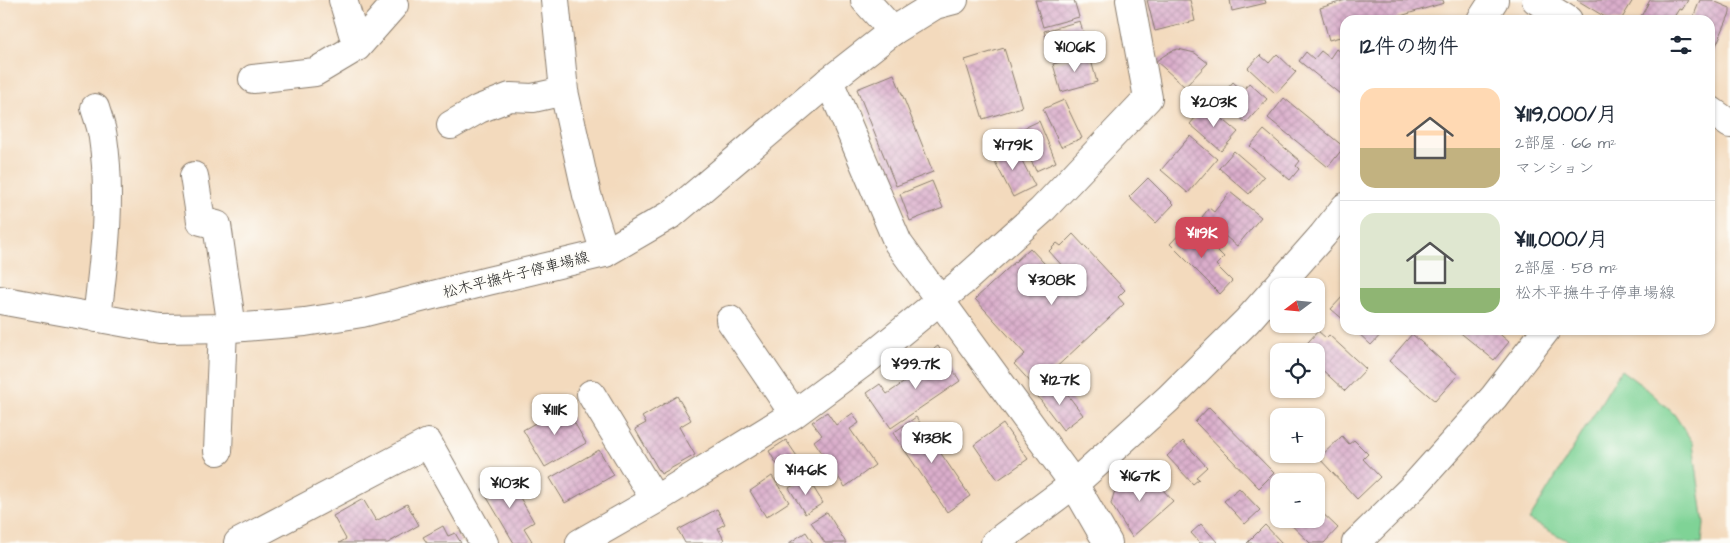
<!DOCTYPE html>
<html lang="ja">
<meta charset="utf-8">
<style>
:root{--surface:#fff;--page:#f2f2f3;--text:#1f2937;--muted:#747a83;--line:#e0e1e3;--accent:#d1495b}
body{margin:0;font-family:"Architects Daughter","Klee One",sans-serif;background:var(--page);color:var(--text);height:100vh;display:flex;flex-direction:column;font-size:19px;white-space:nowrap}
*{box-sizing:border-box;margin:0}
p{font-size:16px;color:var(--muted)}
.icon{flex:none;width:28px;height:28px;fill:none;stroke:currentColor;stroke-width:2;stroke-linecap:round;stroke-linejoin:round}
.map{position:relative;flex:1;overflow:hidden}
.sheet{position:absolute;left:1340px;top:15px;width:375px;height:320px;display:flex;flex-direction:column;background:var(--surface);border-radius:15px;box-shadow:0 1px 4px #0004}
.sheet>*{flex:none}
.needle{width:32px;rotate:254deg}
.buttons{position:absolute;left:1270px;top:278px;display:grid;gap:10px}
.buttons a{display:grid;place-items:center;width:55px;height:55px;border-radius:10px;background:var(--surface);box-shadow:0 1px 4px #0004;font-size:25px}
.price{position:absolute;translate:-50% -42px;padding:0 11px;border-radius:10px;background:#fff;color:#222;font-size:16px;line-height:32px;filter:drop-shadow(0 1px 2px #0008)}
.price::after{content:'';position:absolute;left:50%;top:30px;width:15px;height:11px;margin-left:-8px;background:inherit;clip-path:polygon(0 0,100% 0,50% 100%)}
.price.current{background:var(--accent);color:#fff}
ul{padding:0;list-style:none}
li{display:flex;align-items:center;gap:15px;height:125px;padding:0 20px}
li+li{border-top:1px solid var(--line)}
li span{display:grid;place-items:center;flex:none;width:140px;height:100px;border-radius:15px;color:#555}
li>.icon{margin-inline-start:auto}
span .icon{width:60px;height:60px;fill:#fffc;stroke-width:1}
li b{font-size:21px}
h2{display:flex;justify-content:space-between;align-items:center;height:60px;padding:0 20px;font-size:21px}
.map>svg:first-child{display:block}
.garden{fill:#7fd396;stroke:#4e7859}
.building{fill:url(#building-cross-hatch)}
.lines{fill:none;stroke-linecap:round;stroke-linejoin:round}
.street-casing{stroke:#887b6c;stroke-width:30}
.secondary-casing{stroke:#887b6c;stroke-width:30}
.street{stroke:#fff;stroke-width:28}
.secondary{stroke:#fff;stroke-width:28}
.labels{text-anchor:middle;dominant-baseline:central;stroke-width:4;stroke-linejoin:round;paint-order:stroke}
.street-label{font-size:15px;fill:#1c1c1c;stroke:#fdfcf7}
</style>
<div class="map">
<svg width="1730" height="543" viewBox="0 0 1730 543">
<defs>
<pattern id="building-cross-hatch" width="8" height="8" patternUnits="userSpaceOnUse" patternTransform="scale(1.25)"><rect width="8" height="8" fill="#daadcb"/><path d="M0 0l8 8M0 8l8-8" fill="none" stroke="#ba94ae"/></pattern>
</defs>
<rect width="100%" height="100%" fill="#fdfcf7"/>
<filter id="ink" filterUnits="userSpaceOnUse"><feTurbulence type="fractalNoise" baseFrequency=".02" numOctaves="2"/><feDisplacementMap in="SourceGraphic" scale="10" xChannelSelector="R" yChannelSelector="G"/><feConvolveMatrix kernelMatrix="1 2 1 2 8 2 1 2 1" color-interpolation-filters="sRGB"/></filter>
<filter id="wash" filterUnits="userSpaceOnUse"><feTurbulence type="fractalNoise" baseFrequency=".0096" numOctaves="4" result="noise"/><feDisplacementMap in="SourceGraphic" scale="20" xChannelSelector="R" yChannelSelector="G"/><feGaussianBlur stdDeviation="1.12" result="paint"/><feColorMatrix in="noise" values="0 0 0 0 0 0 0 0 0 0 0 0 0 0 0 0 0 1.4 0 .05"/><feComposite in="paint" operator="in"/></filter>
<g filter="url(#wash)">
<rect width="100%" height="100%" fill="#f3dabd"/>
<path class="garden" d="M1621 370 1648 390 1674 414 1693 443 1704 524 1702 543H1572L1529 520Z"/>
<g id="blocks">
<path class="building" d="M1035 0H1074L1079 17 1043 27Z
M1147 0H1190L1195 21 1155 31Z
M1230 0H1265L1266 3 1232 11Z
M1346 0H1443L1444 3 1397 17 1398 20H1345V41L1342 42 1340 37 1329 40 1320 8Z
M1577 0H1633L1621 20H1610Z
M1650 0H1688L1682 10 1679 9 1672 20H1639Z
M1700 0H1711L1730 8V13L1710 60V20H1692Z
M1080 21 1088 50 1052 60 1044 31Z
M1004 48 1022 107 983 119 965 60Z
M1178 49 1195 53 1208 63 1185 87 1156 61 1171 51Z
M1336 49 1345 56V98L1299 61 1306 52 1314 59 1321 51 1330 58Z
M1089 53 1097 82 1061 92 1053 64Z
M1277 54 1296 72 1276 94 1248 68 1260 55 1269 63Z
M894 74 933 172 896 186 857 89Z
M1233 82 1243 91 1249 83 1267 99 1246 123 1219 98Z
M1284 98 1344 147 1328 167 1268 118Z
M1064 100 1082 138 1061 147 1043 109Z
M1206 105 1238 132 1221 151 1190 124Z
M1039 121 1056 162 1036 171 1018 131Z
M1264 130 1300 161 1296 166 1299 169 1290 180 1250 146Z
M1190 136 1217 159 1188 193 1161 170Z
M1014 145 1035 186 1013 197 992 156Z
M1234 151 1264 177 1249 194 1219 168Z
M1148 178 1174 204 1156 223 1129 197Z
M932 181 943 208 910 221 900 194Z
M1230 192 1261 217 1237 246 1202 217 1209 208 1214 212Z
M1186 227 1205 245 1208 241 1224 257 1216 265 1232 281 1220 294 1170 244Z
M1073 234 1125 290 1118 297 1124 304 1035 387 1014 364 1025 354 975 299 1030 248 1057 277 1065 269 1049 251 1057 243 1061 246Z
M1345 294V321L1331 309Z
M1355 330H1385L1371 345Z
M1457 330H1495L1509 342 1494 360Z
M1318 331 1326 338 1329 335 1366 369 1345 391 1316 364V351H1303L1301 350Z
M1412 334 1458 375 1435 401 1389 361Z
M938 346 960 381 891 428 867 393 880 384 887 394 931 364 925 355Z
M1058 382 1083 415 1063 430 1038 397Z
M677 396 691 420 679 427 695 455 661 474 635 429 646 423 642 417Z
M565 406 586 443 545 467 523 430Z
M1209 407 1274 473 1259 488 1195 422Z
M827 412 836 425 853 413 859 423 850 429 875 465 845 487 814 441 822 435 812 422Z
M916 417 970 496 947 512 893 433Z
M1003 424 1028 459 998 480 974 445Z
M1342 436 1349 444 1354 440 1368 454 1363 459 1380 477 1357 499 1319 458Z
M786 440 805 468 786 480 769 451Z
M1183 441 1207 467 1196 477 1199 479 1193 484 1167 456Z
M599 450 614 475 565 503 550 478Z
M1143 468 1173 501 1132 537 1111 504 1114 493Z
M507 475 534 522 524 528 532 541 528 543H514L482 489Z
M772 476 789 502 766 517 750 491Z
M807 477 823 503 805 514 789 488Z
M1239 488 1260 510 1245 524 1224 501Z
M363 499 376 521 407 504 419 525 388 543H339L346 539 333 516Z
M1316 507 1338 528 1324 543H1310L1285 519H1316Z
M717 509 725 524 718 528 724 540 719 543H685L678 530Z
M827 512 846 543H825L811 522Z
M1201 524 1218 543H1200L1191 533Z
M1265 525 1282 543H1247Z
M443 526 448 536 455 533 461 543H427L423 537Z
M806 532 813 543H789Z"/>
</g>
</g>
<g filter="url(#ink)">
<use href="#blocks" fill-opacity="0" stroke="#887b6c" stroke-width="1"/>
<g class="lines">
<g class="street-casing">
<path id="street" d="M343 0 357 47
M555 0 564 91 587 195 605 253
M865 0 893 31
M1536 0 1568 20
M253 79 315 72 357 47 394 5
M829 81 898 243 1074 484 1108 543
M95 108C98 118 102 128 103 138 112 198 104 259 97 318
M1710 110 1730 124
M451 125 479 109 510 97 533 98 564 91
M194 176 201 221 217 225 232 328
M730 320 794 414
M591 394 655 500
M218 451 223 328
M238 543 428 443 484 543
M580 543 655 500 794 414 867 360 961 283 1041 211 1148 98 1130 0
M1356 543 1414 486 1494 397 1546 330"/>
</g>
<g class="secondary-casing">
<path id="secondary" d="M1481 20 1494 0
M0 300 160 329 232 328 305 322 362 313 488 281 605 253 672 214 829 81 893 31 935 5 954 0
M995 543 1074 484 1168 399 1247 321 1323 235 1345 207"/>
</g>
<use href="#street" class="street"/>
<use href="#secondary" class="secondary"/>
</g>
</g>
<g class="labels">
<g class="street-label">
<text transform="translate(516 275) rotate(-14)">松木平撫牛子停車場線</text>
</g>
</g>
</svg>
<div class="buttons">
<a><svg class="needle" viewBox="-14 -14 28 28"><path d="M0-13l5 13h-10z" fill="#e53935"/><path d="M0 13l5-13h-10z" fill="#747a83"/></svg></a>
<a><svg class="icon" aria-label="locate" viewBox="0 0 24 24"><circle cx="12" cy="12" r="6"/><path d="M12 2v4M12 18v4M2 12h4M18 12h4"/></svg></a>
<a>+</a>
<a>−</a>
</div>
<b class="price" style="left:1075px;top:73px">¥106K</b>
<b class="price" style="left:1214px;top:128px">¥203K</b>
<b class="price" style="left:1013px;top:171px">¥179K</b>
<b class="price current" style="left:1202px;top:259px">¥119K</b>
<b class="price" style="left:1052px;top:306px">¥308K</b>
<b class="price" style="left:916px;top:390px">¥99.7K</b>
<b class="price" style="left:1060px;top:406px">¥127K</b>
<b class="price" style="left:555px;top:436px">¥111K</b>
<b class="price" style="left:932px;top:464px">¥138K</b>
<b class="price" style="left:806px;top:496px">¥146K</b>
<b class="price" style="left:1140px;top:502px">¥167K</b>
<b class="price" style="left:510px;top:509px">¥103K</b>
<section class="sheet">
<h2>12件の物件<svg class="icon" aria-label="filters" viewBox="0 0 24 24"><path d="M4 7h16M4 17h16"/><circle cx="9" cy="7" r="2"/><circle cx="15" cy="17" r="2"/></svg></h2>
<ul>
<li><span style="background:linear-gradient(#ffd9b3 60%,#c2b280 0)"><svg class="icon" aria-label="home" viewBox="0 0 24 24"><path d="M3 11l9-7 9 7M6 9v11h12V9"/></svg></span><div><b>¥119,000/月</b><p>2部屋 · 66 m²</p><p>マンション</p></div></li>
<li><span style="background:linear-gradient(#dfe7d0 75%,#8fb573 0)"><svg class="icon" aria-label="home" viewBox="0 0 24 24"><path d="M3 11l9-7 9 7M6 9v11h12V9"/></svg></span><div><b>¥111,000/月</b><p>2部屋 · 58 m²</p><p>松木平撫牛子停車場線</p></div></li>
</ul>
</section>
</div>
